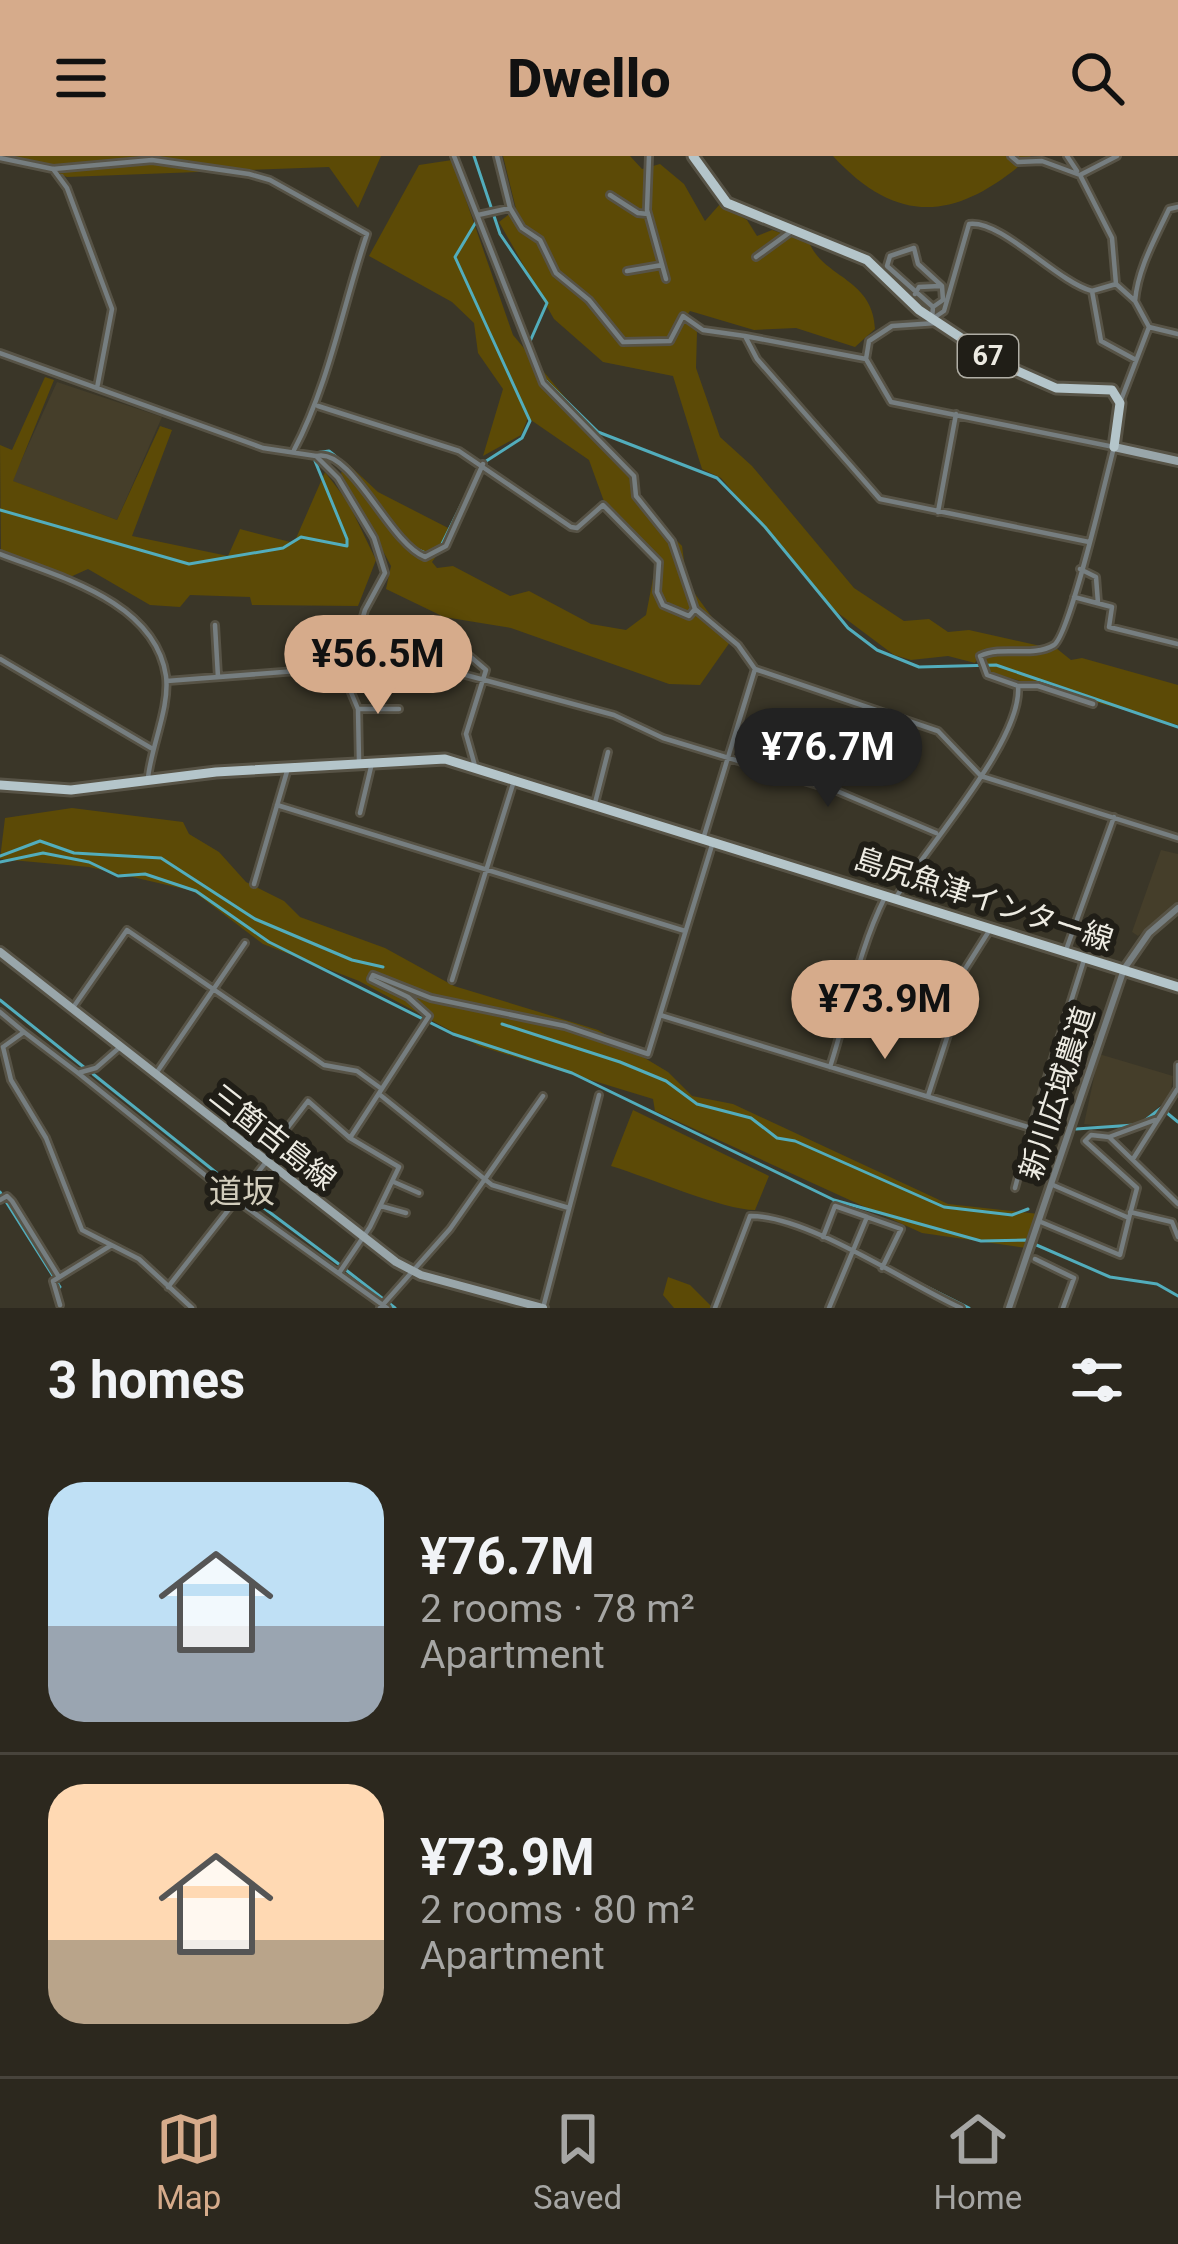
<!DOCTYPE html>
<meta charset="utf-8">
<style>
:root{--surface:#2c281e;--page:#343027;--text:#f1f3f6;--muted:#a6a6a4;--line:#48443c;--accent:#d6ab8b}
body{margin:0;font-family:Roboto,"Noto Sans JP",sans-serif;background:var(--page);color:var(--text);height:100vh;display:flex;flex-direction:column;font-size:45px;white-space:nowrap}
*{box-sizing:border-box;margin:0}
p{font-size:39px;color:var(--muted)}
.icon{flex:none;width:66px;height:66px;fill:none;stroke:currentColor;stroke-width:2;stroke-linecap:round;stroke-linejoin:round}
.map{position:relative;height:1152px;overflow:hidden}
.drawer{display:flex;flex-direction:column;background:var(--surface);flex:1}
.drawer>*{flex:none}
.price{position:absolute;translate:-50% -102px;padding:0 27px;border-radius:42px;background:var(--accent);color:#111;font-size:39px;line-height:78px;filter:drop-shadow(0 3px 6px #0008)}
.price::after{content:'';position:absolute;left:50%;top:72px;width:36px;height:27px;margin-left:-18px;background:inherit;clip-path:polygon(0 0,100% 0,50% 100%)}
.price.on{background:#222;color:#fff}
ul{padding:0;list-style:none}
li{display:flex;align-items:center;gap:36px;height:300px;padding:0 48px}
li+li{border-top:3px solid var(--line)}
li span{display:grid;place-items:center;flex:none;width:336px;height:240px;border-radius:36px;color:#555}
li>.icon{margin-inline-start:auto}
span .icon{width:144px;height:144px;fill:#fffc;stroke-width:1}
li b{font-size:51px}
h2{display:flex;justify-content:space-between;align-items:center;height:144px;padding:0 48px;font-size:51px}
header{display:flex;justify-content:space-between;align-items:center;height:156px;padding:0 48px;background:var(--accent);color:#111;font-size:54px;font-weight:800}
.tab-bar{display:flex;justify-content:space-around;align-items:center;height:168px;border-top:3px solid var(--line);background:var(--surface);font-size:33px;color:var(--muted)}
.tab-bar a{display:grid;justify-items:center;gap:6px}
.tab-bar .on{color:var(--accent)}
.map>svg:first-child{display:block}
.built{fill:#453e2a}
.green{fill:#5c4a06}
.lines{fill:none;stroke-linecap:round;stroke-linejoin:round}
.stream{stroke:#52adbc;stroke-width:3}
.minor-casing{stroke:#575346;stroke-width:10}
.tertiary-casing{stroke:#575346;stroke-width:12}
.secondary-casing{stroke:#575346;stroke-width:14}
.primary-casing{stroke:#575346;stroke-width:15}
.minor{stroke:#767e80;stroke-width:4.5}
.tertiary{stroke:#767e80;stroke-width:6}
.secondary{stroke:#99a6aa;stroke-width:8}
.primary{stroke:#b4c5ca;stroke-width:9}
.labels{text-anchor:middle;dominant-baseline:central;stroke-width:12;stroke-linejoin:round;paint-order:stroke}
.shield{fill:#201e17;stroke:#b0aea5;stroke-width:3}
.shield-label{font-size:27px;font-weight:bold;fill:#edebe2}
.street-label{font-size:30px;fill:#edebe2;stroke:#201e17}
.neighbourhood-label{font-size:33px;fill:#d2cdbc;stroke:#201e17}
</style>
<header><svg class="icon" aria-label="menu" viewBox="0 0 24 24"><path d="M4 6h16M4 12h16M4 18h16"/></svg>Dwello<svg class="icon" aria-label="search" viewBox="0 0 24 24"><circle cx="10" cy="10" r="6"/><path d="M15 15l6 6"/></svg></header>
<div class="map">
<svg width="1178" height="1152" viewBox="0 0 1178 1152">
<rect width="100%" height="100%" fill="#3a3628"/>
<path class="built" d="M57 226 162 261 117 364 12 325Z
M1161 694 1178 698V746L1138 780 1132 776Z
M1099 898 1173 920 1170 941 1140 967 1118 972 1084 968Z"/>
<path class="green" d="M8 0H381L358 52 329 11 67 21Z
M503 0H630L642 13 660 8 684 28 705 65 720 48 747 64 757 80 772 74 809 86C823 122 873 122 875 173L855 191 796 172 754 174 690 155 685 162 697 176 696 212 720 281 752 310 854 432 904 465 929 463 948 476 969 474 1045 491 984 493 975 507 948 500 911 504 894 499 834 454 721 322 702 313 673 220 603 206 554 163 499 66 516 53Z
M833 0H1031C961 62 901 74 833 0Z
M452 4 513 179 624 312 646 354 682 390 687 427 730 486 700 529 669 528 511 472 444 461 386 433 391 410 341 317 347 307 378 336 454 375 432 406 437 412 453 410 510 440 529 435 591 468 626 474 646 459 656 407 606 351 589 304 528 262 521 279 483 300 503 233 478 197 474 167 452 146 369 100 419 9Z
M45 221 54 224 13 325 117 364 160 270 172 274 132 380 228 400 240 373 294 387 325 316 348 346 376 404 358 450 252 449 250 441 190 439 180 451 150 449 88 413 68 422 1 396 0 289 12 294Z
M1056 492 1071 504 1082 502 1178 529V569L988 516 981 509 989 498Z
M72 652 183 666 189 678 219 696 246 726 284 745 300 761 385 792 454 830 598 874 668 916 692 940 733 948 948 1048 1039 1058 1026 1092 922 1077 655 955 653 943 479 890 359 825 263 788 193 735 89 711 0 703 5 662Z
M633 954 769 1020 755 1054C723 1054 648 1021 611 1010Z
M668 1121 690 1129 713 1152H674L663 1139Z"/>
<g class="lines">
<path class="stream" d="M474 0 500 78 547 147 528 190
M476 66 455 101 530 265 522 282 480 309
M541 220 598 276 717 322 765 371 848 472 877 494 919 511 996 509 1178 571
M0 354 189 408 283 392 301 381 347 390V383L315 305V297L329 295C364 320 387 386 428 398
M441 390 471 329
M0 700 40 685 74 697 161 702 255 763 352 804 383 811
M0 706 43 697 89 706 118 720 145 718 196 735 269 786 453 878 572 917 834 1044 981 1085 1025 1084 1110 1121 1157 1128 1178 1140
M0 844 85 912
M502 868 620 906 666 925 697 948 751 962 777 982 795 985 944 1051 1012 1059 1028 1053
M93 918 238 1034
M1143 966 1161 952 1178 966
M1076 973 1134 969
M1043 974 1058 965 1066 971
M0 1036 60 1131
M245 1038 340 1109
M822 1076 834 1046
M346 1114 382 1142
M897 1116 969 1152
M390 1148 395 1152"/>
<g class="minor-casing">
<path id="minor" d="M454 0 543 227 634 320 636 340 672 385 695 453 738 489 755 513 938 575 981 620 1178 682
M497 0 510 52
M649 0 647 54 666 123
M1011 0 1018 6 1042 5 1080 19
M1067 0 1077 15
M1117 0 1080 19 1112 82 1116 128 1135 145 1149 171 1121 244
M0 2 53 13 152 4 249 18 270 24 367 78C343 149 329 228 294 294
M53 13 67 32 112 153 97 232
M610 39 638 57 648 58
M478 59 510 52 522 72 540 84 556 117 589 144 623 186 670 185 683 160 703 174 745 180
M756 101 793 74
M627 115 662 109
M1116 128 1092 135 1101 185 1136 204
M915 138 919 131 940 130
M1135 145C1138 112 1155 83 1169 53L1178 51
M935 161 944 155 969 68C1001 63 1057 126 1092 135
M932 163 933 151 943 144 942 130 918 108 914 92 890 100 887 110 933 151
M1149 171 1178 178
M0 197 263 292 316 300 338 322 374 382 385 417 365 454 345 522 358 553 359 605
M866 203 745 180 757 203 880 343 1089 386
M318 250 459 295 571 371 577 372 603 349 659 406 657 436 663 449 689 460 695 453
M317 300C352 292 389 387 425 401L446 390 483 308
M938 356 956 258
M0 398C59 421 155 445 166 520 170 551 151 591 148 622
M1080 413 1096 421 1098 447
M1074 441 1112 451 1109 471 1178 488
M215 469 218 521
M459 491 486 514 466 578 475 610
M0 503 151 592
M167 525 387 508 436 511 614 559 663 582 837 635 936 677
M1018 530H1038L1093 548
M358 553H399
M785 619 794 590
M595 647 608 596
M277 649 685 775
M360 657 371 611
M704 680 755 513
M254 728 288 612
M897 740C926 691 1023 584 1018 530L987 519 980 500C1003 489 1032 502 1054 489 1070 478 1106 322 1114 291L891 246 866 203 869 185 892 170 936 167
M1066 794 1114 661
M452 824 513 628
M72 853 127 774 324 909 357 915 379 931
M0 856 24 876
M660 859 1031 972 1084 804
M3 891 11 924 46 982 82 1074 139 1103 192 1152
M3 891 24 876 78 917 96 912 120 891
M1178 909V933
M830 911C849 852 858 795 885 741
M157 916 245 787
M78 917 236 1044 387 1152
M379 938 492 1029 569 1052
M928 940 957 851 948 840 989 775
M1155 964 1109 981 1178 1048
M1109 981 1091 979 1085 985 1137 1032 1129 1062
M350 982 429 860 408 841 371 823 373 819 431 842 565 870 648 898 712 689
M1133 1003 1178 932
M263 1004 308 945 350 982 399 1011 370 1071 339 1117
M394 1026 419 1037
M1015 1032 1031 972
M0 1044 7 1040 12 1045 59 1121
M381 1050 406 1057
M1130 1056 1172 1066 1178 1081
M1041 1066 1120 1099 1129 1062 1053 1029
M823 1081 835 1050 867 1061
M1035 1103 1074 1122 1063 1152
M168 1131 266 1006
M60 1149 53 1125 110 1090
M380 1152 450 1073 543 940
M543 1152 599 939
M715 1152 750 1060C807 1059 906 1127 961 1152
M829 1152 867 1061 901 1073 882 1112"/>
</g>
<g class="tertiary-casing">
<path id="tertiary" d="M1009 1152 1124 813 1149 777 1178 752"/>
</g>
<g class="secondary-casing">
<path id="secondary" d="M1114 291 1178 305
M0 796 396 1106 421 1119 543 1152"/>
</g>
<g class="primary-casing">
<path id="primary" d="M693 0 727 47 867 104 919 154 999 207 1056 232 1112 234 1120 247 1114 291
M0 629 71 634 216 616 445 603 1178 831"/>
</g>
<use href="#minor" class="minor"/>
<use href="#tertiary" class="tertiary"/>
<use href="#secondary" class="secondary"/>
<use href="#primary" class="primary"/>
</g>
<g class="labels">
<rect class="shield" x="958" y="179" width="60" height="42" rx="9"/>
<g class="shield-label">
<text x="988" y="200">67</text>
</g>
<g class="street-label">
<text transform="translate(984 743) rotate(18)">島尻魚津インター線</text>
<text transform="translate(1057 937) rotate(-72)">新川広域農道</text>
<text transform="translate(273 981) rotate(38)">三箇吉島線</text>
</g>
<g class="neighbourhood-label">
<text x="242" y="1035">道坂</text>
</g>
</g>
</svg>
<b class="price" style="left:378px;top:561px">¥56.5M</b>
<b class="price on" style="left:828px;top:654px">¥76.7M</b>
<b class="price" style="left:885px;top:906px">¥73.9M</b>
</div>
<section class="drawer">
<h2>3 homes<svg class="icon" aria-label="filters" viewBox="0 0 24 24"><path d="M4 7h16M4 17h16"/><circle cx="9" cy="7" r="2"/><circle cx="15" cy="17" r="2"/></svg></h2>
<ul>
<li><span style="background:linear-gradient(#bfe0f5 60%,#9aa5b1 0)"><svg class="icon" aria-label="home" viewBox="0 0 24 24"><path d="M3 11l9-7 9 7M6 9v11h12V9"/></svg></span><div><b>¥76.7M</b><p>2 rooms · 78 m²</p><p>Apartment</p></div></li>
<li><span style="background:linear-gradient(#ffd9b3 65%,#b9a48a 0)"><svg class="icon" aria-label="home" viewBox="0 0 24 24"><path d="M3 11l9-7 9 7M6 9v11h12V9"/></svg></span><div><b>¥73.9M</b><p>2 rooms · 80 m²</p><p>Apartment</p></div></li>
</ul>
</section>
<nav class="tab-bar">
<a class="on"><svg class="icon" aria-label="map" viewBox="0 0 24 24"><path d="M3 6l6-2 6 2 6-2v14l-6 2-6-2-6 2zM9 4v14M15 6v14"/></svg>Map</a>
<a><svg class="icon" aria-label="saved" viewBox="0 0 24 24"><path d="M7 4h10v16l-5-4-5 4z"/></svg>Saved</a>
<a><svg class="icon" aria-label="home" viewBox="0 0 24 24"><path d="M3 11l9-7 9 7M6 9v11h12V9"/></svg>Home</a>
</nav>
